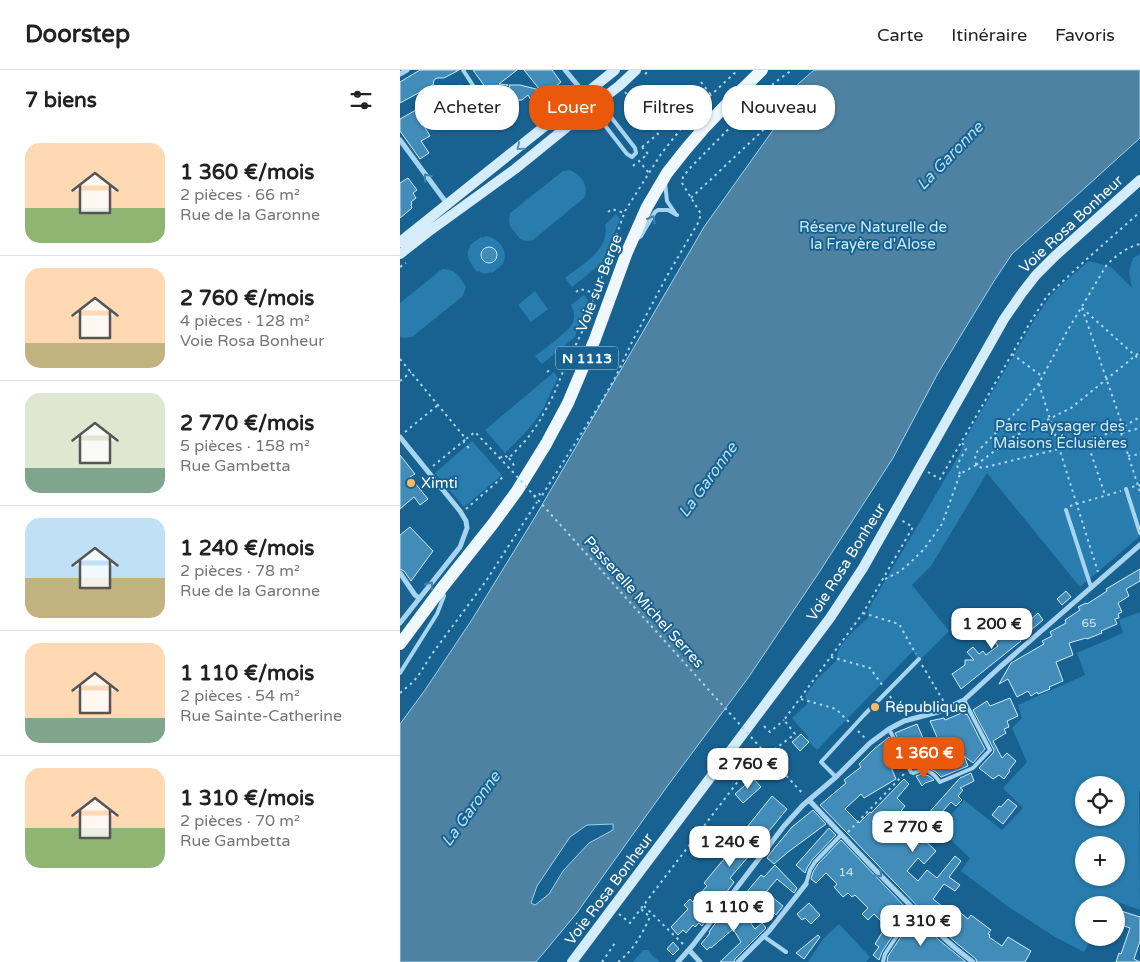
<!DOCTYPE html>
<html lang="fr">
<meta charset="utf-8">
<style>
:root{--surface:#fff;--page:#f2f2f2;--text:#222;--muted:#767676;--line:#e0e0e0;--accent:#ea580c}
body{margin:0;font-family:"Varela Round",sans-serif;background:var(--page);color:var(--text);height:100vh;display:flex;flex-direction:column;font-size:19px;white-space:nowrap}
*{box-sizing:border-box;margin:0}
p{font-size:16px;color:var(--muted)}
.icon{flex:none;width:28px;height:28px;fill:none;stroke:currentColor;stroke-width:2;stroke-linecap:round;stroke-linejoin:round}
.map{position:relative;flex:1;overflow:hidden}
.panel{display:flex;flex-direction:column;background:var(--surface);width:400px}
.panel>*{flex:none}
.top-card{position:absolute;left:15px;top:15px;width:475px;height:45px;display:flex;gap:10px}
.controls{position:absolute;left:675px;top:706px;display:grid;gap:10px}
.controls a{display:grid;place-items:center;width:50px;height:50px;border-radius:50%;background:var(--surface);box-shadow:0 1px 4px #0004;font-size:25px}
.price{position:absolute;translate:-50% -42px;padding:0 11px;border-radius:10px;background:#fff;color:#222;font-size:16px;line-height:32px;filter:drop-shadow(0 1px 2px #0008)}
.price::after{content:'';position:absolute;left:50%;top:30px;width:15px;height:11px;margin-left:-8px;background:inherit;clip-path:polygon(0 0,100% 0,50% 100%)}
.price.current{background:var(--accent);color:#fff}
ul{padding:0;list-style:none}
li{display:flex;align-items:center;gap:15px;height:125px;padding:0 25px}
li+li{border-top:1px solid var(--line)}
li span{display:grid;place-items:center;flex:none;width:140px;height:100px;border-radius:15px;color:#555}
li>.icon{margin-inline-start:auto}
span .icon{width:60px;height:60px;fill:#fffc;stroke-width:1}
li b{font-size:21px}
h2{display:flex;justify-content:space-between;align-items:center;height:60px;padding:0 25px;font-size:21px}
.pill{padding:0 18px;border-radius:20px;background:var(--surface);box-shadow:0 1px 4px #0004;font-size:18px;line-height:45px}
.pill.current{background:var(--accent);color:#fff}
header{display:flex;align-items:center;gap:30px;box-sizing:border-box;height:70px;padding:0 25px;background:var(--surface);border-bottom:1px solid var(--line)}
header strong{font-size:24px}
nav{display:flex;gap:28px;margin-inline-start:auto;font-size:18px}
main{display:flex;flex:1;min-height:0}
.map>svg:first-child{display:block}
.green{fill:#287cae;fill-rule:evenodd}
.water{fill:#4e82a2;stroke:#9ad2f2;fill-rule:evenodd}
.building{fill:#418cb9;stroke:#ceeafb}
.lines{fill:none;stroke-linecap:round;stroke-linejoin:round}
.path{stroke:#a7d5f0;stroke-width:2;stroke-dasharray:2.5 4;stroke-linecap:butt}
.lane{stroke:#a7d5f0;stroke-width:4}
.street{stroke:#a7d5f0;stroke-width:5}
.secondary{stroke:#d5ecfb;stroke-width:10}
.primary{stroke:#f0f8ff;stroke-width:12}
.path-bridge{stroke:#a7d5f0;stroke-width:2;stroke-dasharray:2.5 4;stroke-linecap:butt}
.oneway{stroke:#5a92b7}
.oneway2{stroke:#4384ae}
.poi-dot{fill:#ffb966;stroke:#186292;stroke-width:2}
.labels{text-anchor:middle;dominant-baseline:central;stroke-width:4;stroke-linejoin:round;paint-order:stroke}
.number-label{font-size:12px;fill:#d0e2ee}
.shield{fill:#186292;stroke:#bad0de;stroke-width:1}
.shield-label{font-size:14px;font-weight:bold;fill:#fff}
.street-label{font-size:15px;fill:#fff;stroke:#186292}
.park-label{font-size:15px;fill:#ceeafb;stroke:#186292}
.poi-label{font-size:15px;fill:#fff;stroke:#186292;text-anchor:start}
.water-label{font-size:16px;font-style:italic;fill:#b4def7;stroke:#186292}
</style>
<header>
<strong>Doorstep</strong>
<nav><a>Carte</a><a>Itinéraire</a><a>Favoris</a></nav>
</header>
<main>
<section class="panel">
<h2>7 biens<svg class="icon" aria-label="filters" viewBox="0 0 24 24"><path d="M4 7h16M4 17h16"/><circle cx="9" cy="7" r="2"/><circle cx="15" cy="17" r="2"/></svg></h2>
<ul>
<li><span style="background:linear-gradient(#ffd9b3 65%,#8fb573 0)"><svg class="icon" aria-label="home" viewBox="0 0 24 24"><path d="M3 11l9-7 9 7M6 9v11h12V9"/></svg></span><div><b>1 360 €/mois</b><p>2 pièces · 66 m²</p><p>Rue de la Garonne</p></div></li>
<li><span style="background:linear-gradient(#ffd9b3 75%,#c2b280 0)"><svg class="icon" aria-label="home" viewBox="0 0 24 24"><path d="M3 11l9-7 9 7M6 9v11h12V9"/></svg></span><div><b>2 760 €/mois</b><p>4 pièces · 128 m²</p><p>Voie Rosa Bonheur</p></div></li>
<li><span style="background:linear-gradient(#dfe7d0 75%,#7fa58c 0)"><svg class="icon" aria-label="home" viewBox="0 0 24 24"><path d="M3 11l9-7 9 7M6 9v11h12V9"/></svg></span><div><b>2 770 €/mois</b><p>5 pièces · 158 m²</p><p>Rue Gambetta</p></div></li>
<li><span style="background:linear-gradient(#bfe0f5 60%,#c2b280 0)"><svg class="icon" aria-label="home" viewBox="0 0 24 24"><path d="M3 11l9-7 9 7M6 9v11h12V9"/></svg></span><div><b>1 240 €/mois</b><p>2 pièces · 78 m²</p><p>Rue de la Garonne</p></div></li>
<li><span style="background:linear-gradient(#ffd9b3 75%,#7fa58c 0)"><svg class="icon" aria-label="home" viewBox="0 0 24 24"><path d="M3 11l9-7 9 7M6 9v11h12V9"/></svg></span><div><b>1 110 €/mois</b><p>2 pièces · 54 m²</p><p>Rue Sainte-Catherine</p></div></li>
<li><span style="background:linear-gradient(#ffd9b3 60%,#8fb573 0)"><svg class="icon" aria-label="home" viewBox="0 0 24 24"><path d="M3 11l9-7 9 7M6 9v11h12V9"/></svg></span><div><b>1 310 €/mois</b><p>2 pièces · 70 m²</p><p>Rue Gambetta</p></div></li>
</ul>
</section>
<div class="map">
<svg width="740" height="892" viewBox="0 0 740 892">
<rect width="100%" height="100%" fill="#186292"/>
<path class="green" d="M170 100C181 105 190 116 184 128L133 170 126 171 120 169 110 156 109 149 110 143 163 101Z
M216 144 220 149 202 193 172 217 165 208C181 195 211 179 205 155Z
M86 166C97 167 110 181 103 193V194L92 203 91 202 84 204 79 201 77 202C71 194 64 186 70 177V175L81 167 82 168Z
M740 184V466L680 517 587 403 531 496 512 515 549 561 519 591 513 581 417 680 407 670 409 668 392 648 408 633 405 626 418 608 436 591C436 575 457 558 468 548V540L559 385 565 369 633 252 649 228 659 217 689 191 711 197 732 218 729 202 733 188Z
M42 199C55 198 60 207 66 217L63 226 12 267 4 268 0 267V233Z
M135 221 148 239 131 252 118 235Z
M184 225 188 230 175 267 142 294 135 286C143 280 168 262 172 254 176 248 174 241 171 235Z
M154 302 158 308 143 339 135 351 124 364 105 383 85 360Z
M72 371 102 405 64 437 35 403Z
M740 542V721H739L740 840 713 830 710 835H684V868H692L684 882 655 867 607 836 561 801 570 788 539 759 564 730 602 760 623 738 603 718 627 692 612 658 622 648 618 635 685 605 677 583 723 563 719 550ZM684 715H716V748H684ZM684 775H716V808H684Z
M439 854 470 887 466 892H408L423 869Z
M243 880H248L252 885 260 892H233Z"/>
<path class="water" d="M414 0H740V68L612 184 594 211 538 303 493 388 418 504 348 608 266 718 176 844 136 892H0V654L25 620 73 548 135 447 304 157 383 46 396 33 397 17 398 14ZM213 754V760L189 773 163 801 149 824 135 835 131 833 137 816 170 767 187 755Z"/>
<path class="building" d="M20 0H59L44 8H37L34 10 33 15 0 33V12Z
M73 0H117L99 14 108 15 77 36 71 28 86 18Z
M124 0H152L161 12 133 34 128 25 122 30H117L112 27 109 15H120L140 20Z
M60 15 70 33 40 49 37 45 23 54 30 66 21 71 29 83 20 89 0 61V49Z
M8 108 17 120 13 123 16 128 11 132 12 134 11 135 12 138 0 148V113Z
M81 185a8 8 0 1 1 16 0a8 8 0 1 1-16 0Z
M0 385 15 404 10 407 28 429 20 435 14 427 0 439Z
M10 457 33 481 11 511 4 501 0 499V465Z
M740 499V511L726 519 729 526 718 533 722 542 718 544 719 548 715 549 717 554 701 561 702 563 687 569 686 568 669 573 673 585 656 592 663 611 649 617 650 619 638 624 637 622 631 626 628 621 617 627 608 609 599 614 611 593 644 574 642 571 652 566 650 562 666 553 665 550 680 540 678 537 686 533 687 534 707 521 706 519Z
M666 521 671 527 662 535 657 529Z
M638 543 643 550 620 569 621 571 561 619 552 604 565 595V590H574L567 582 573 577 579 584 583 581 586 585 598 576 577 548 582 544 603 569 626 550 628 552Z
M610 628 618 646 607 651 609 657 604 659 606 663 593 671 602 688 607 683 616 691 609 700 610 701 604 709 599 705 593 709 579 698 593 683 594 680 573 640 587 631 590 636Z
M564 642 566 645 567 644 585 679 573 693 564 686 568 696 541 707 536 702 529 698 522 697 514 699 495 663 517 654 534 694 547 690 530 651 544 648 545 650Z
M401 664 409 672 400 681 392 672Z
M489 667 498 685 488 690 496 709 464 728 461 724 445 739 459 753 470 742 471 743 504 709 509 714 497 728 505 736 498 745 501 748 497 753 498 754 496 756 508 766 560 708 571 703 574 711 560 718 563 720 558 726 562 730 556 736 551 732 520 766 536 781 524 794 518 788 507 801 518 811 527 800 537 808 555 786 561 791 549 807 560 815 555 821 544 814 533 829 547 840 551 835 568 849 571 845 591 860 588 864 590 865 589 867 602 876 608 867 631 881 625 892H577L576 889 555 872 525 844 420 735 446 713 444 710 461 697 459 694 474 679Z
M522 704 529 706 534 710 525 713 522 716 516 706Z
M353 708 361 717 343 733 335 724Z
M372 726 387 739 360 772H361L330 808 334 812 302 856 299 853 295 857 293 855 286 863 283 860 278 865 271 857 288 839 284 835 290 829 293 832 307 816 304 813 324 789 323 788 332 778 331 777Z
M608 729 617 736 603 754 592 745 599 736 601 737Z
M413 740 426 754 388 782 374 794 367 788 372 781 392 757Z
M429 758 436 765 412 790 407 798 405 803 396 795Z
M441 770 509 841 482 882 479 890 473 885 479 877 475 874 486 856 474 844 468 850 462 844 468 838 455 825 452 827 448 823 443 827 434 817 437 814 426 803 416 813 411 809 413 802 418 794Z
M375 795 397 818 394 823 377 809 366 822 383 836 376 845 367 836 365 837 356 826 346 838 339 831 361 805 364 807Z
M409 833 420 845 411 854 405 848 402 850 397 844Z
M340 838 355 859 362 853 366 858 335 889 334 892H320L341 872 333 859 311 878 310 877 307 880 301 874 310 863 309 862 320 847 322 850Z
M718 840 740 847V871L734 889 740 892H716L719 883 721 884 730 858 716 853V845Z
M515 846 539 870 566 892H487L488 886Z
M418 865 420 867 404 889 396 883Z
M273 872 279 879 273 885 267 879Z"/>
<g class="lines">
<path class="path" d="M245 4 250 0
M301 12 311 25
M225 22 233 32
M239 40 247 51
M263 43 275 57 282 53 285 54
M242 77 248 84 239 91 249 103
M242 77 258 64 253 58
M233 96 237 92
M291 128 394 31
M208 142 212 139 224 143
M0 197 6 193
M176 222 180 219 195 223
M682 238 723 357
M682 238 740 290
M612 284 643 307
M0 289 66 369 75 362 112 401
M147 302 151 299
M0 311 11 302
M639 314 698 502
M719 360 723 357 740 347
M5 362 38 335
M721 363 740 422
M63 371 71 381
M687 371 705 425
M728 386 740 384
M100 388 104 385 109 388 127 369 139 352 154 324 164 299 182 262 225 141 261 84 299 36 338 0
M109 388 115 397
M576 395 575 384 619 339 639 313 666 263 706 196C715 186 727 177 740 174
M576 395 613 367 671 338 740 282
M33 396 66 369
M528 402 540 409 631 251 647 226 688 188 740 142
M560 404 557 395 566 379 561 371
M732 417 740 415
M134 427 139 423 141 427 200 334 215 308 232 272 267 206 298 153 301 144 282 113 283 107 289 99 374 13 392 0
M670 436 721 421
M66 439 104 406
M485 509 499 502 511 492 524 479 542 454 560 404 576 395 582 398 659 379 719 360 721 363 740 358
M463 543 499 554 516 584
M431 587 470 598 483 616
M522 595 544 632
M0 623 13 612 18 606 32 584 86 511 137 432
M490 626 500 644
M401 629 436 639 449 652
M364 656 370 662 384 650
M458 661 465 668
M360 677 404 725
M332 699 335 703 351 689 356 695
M448 762 504 704
M244 836 284 875
M219 844 230 853 339 710 367 685 395 664 384 650 463 543 513 457 501 450
M202 892 215 873
M218 892C234 880 242 864 250 847L241 839"/>
<path class="lane" d="M63 0 76 20
M195 37 203 47
M203 47H211L235 78 236 83 232 87 227 84 203 53Z
M265 113 267 131 275 143
M238 168 241 166 255 142 258 140H268L277 145
M726 419 740 463
M666 440 691 517
M0 603 37 544 44 526 43 522
M489 659 511 702 513 703C527 698 531 700 540 712L573 698 590 680 564 630
M436 707 421 692 464 645 519 589
M406 814 410 800 415 792 441 765
M363 866 386 882
M483 892 485 884 514 840"/>
<path class="street" d="M165 0 194 35
M0 4 7 0
M0 70 48 135
M0 367 60 441 66 451 67 458 60 477 0 553
M0 503 15 525 19 528
M409 730C437 760 465 790 494 819 519 844 544 871 573 892
M289 880 300 892
M278 892 293 875 384 756 403 735 436 707 470 673 489 659 504 651 538 642 564 630 600 597 740 475
M338 892 369 861 406 814"/>
<path class="secondary" d="M0 172 215 0
M0 184 28 162 115 99 194 35 219 16 236 0
M172 892 430 548 463 498 604 249 622 223 636 205 655 186 740 110"/>
<path class="primary" d="M0 574 41 519 92 455 117 421 146 374 168 333 195 269 227 182 247 137 267 103 286 79 305 57 327 34 362 0"/>
<path class="path-bridge" d="M112 401 360 677"/>
</g>
<defs><path id="oneway-chevron" d="M-2-3.5L2.5 0L-2 3.5" fill="none" stroke-width="1.6" stroke-linecap="round" stroke-linejoin="round" transform="scale(1.25)"/></defs>
<use class="oneway" href="#oneway-chevron" transform="translate(120 77) rotate(141)"/>
<g class="oneway2">
<use href="#oneway-chevron" transform="translate(27 107) rotate(-129)"/>
<use href="#oneway-chevron" transform="translate(252 149) rotate(-60)"/>
<use href="#oneway-chevron" transform="translate(30 515) rotate(-51)"/>
<use href="#oneway-chevron" transform="translate(479 804) rotate(45)"/>
</g>
<g class="poi-dot">
<circle cx="11" cy="413" r="5"/>
<circle cx="475" cy="637" r="5"/>
</g>
<g class="labels">
<g class="number-label">
<text x="689" y="553">65</text>
<text x="446" y="802">14</text>
</g>
<rect class="shield" x="156" y="276.5" width="62" height="23" rx="4"/>
<g class="shield-label">
<text x="187" y="288">N 1113</text>
</g>
<g class="street-label">
<text transform="translate(671 154) rotate(-43)">Voie Rosa Bonheur</text>
<text transform="translate(199 213) rotate(-69)">Voie sur Berge</text>
<text transform="translate(446 492) rotate(-58)">Voie Rosa Bonheur</text>
<text transform="translate(244 532) rotate(48)">Passerelle Michel Serres</text>
<text transform="translate(209 819) rotate(-53)">Voie Rosa Bonheur</text>
</g>
<g class="park-label">
<text x="473" y="157">Réserve Naturelle de<tspan x="473" dy="17">la Frayère d'Alose</tspan></text>
<text x="660" y="356">Parc Paysager des<tspan x="660" dy="17">Maisons Éclusières</tspan></text>
</g>
<g class="poi-label">
<text x="21" y="413">Ximti</text>
<text x="485" y="637">République</text>
</g>
<g class="water-label">
<text transform="translate(550 86) rotate(-46)">La Garonne</text>
<text transform="translate(308 410) rotate(-54)">La Garonne</text>
<text transform="translate(71 739) rotate(-54)">La Garonne</text>
</g>
</g>
</svg>
<div class="controls">
<a><svg class="icon" aria-label="locate" viewBox="0 0 24 24"><circle cx="12" cy="12" r="6"/><path d="M12 2v4M12 18v4M2 12h4M18 12h4"/></svg></a>
<a>+</a>
<a>−</a>
</div>
<b class="price" style="left:592px;top:580px">1 200 €</b>
<b class="price current" style="left:524px;top:709px">1 360 €</b>
<b class="price" style="left:348px;top:720px">2 760 €</b>
<b class="price" style="left:513px;top:783px">2 770 €</b>
<b class="price" style="left:330px;top:798px">1 240 €</b>
<b class="price" style="left:334px;top:863px">1 110 €</b>
<b class="price" style="left:521px;top:877px">1 310 €</b>
<div class="top-card">
<a class="pill">Acheter</a>
<a class="pill current">Louer</a>
<a class="pill">Filtres</a>
<a class="pill">Nouveau</a>
</div>
</div>
</main>
